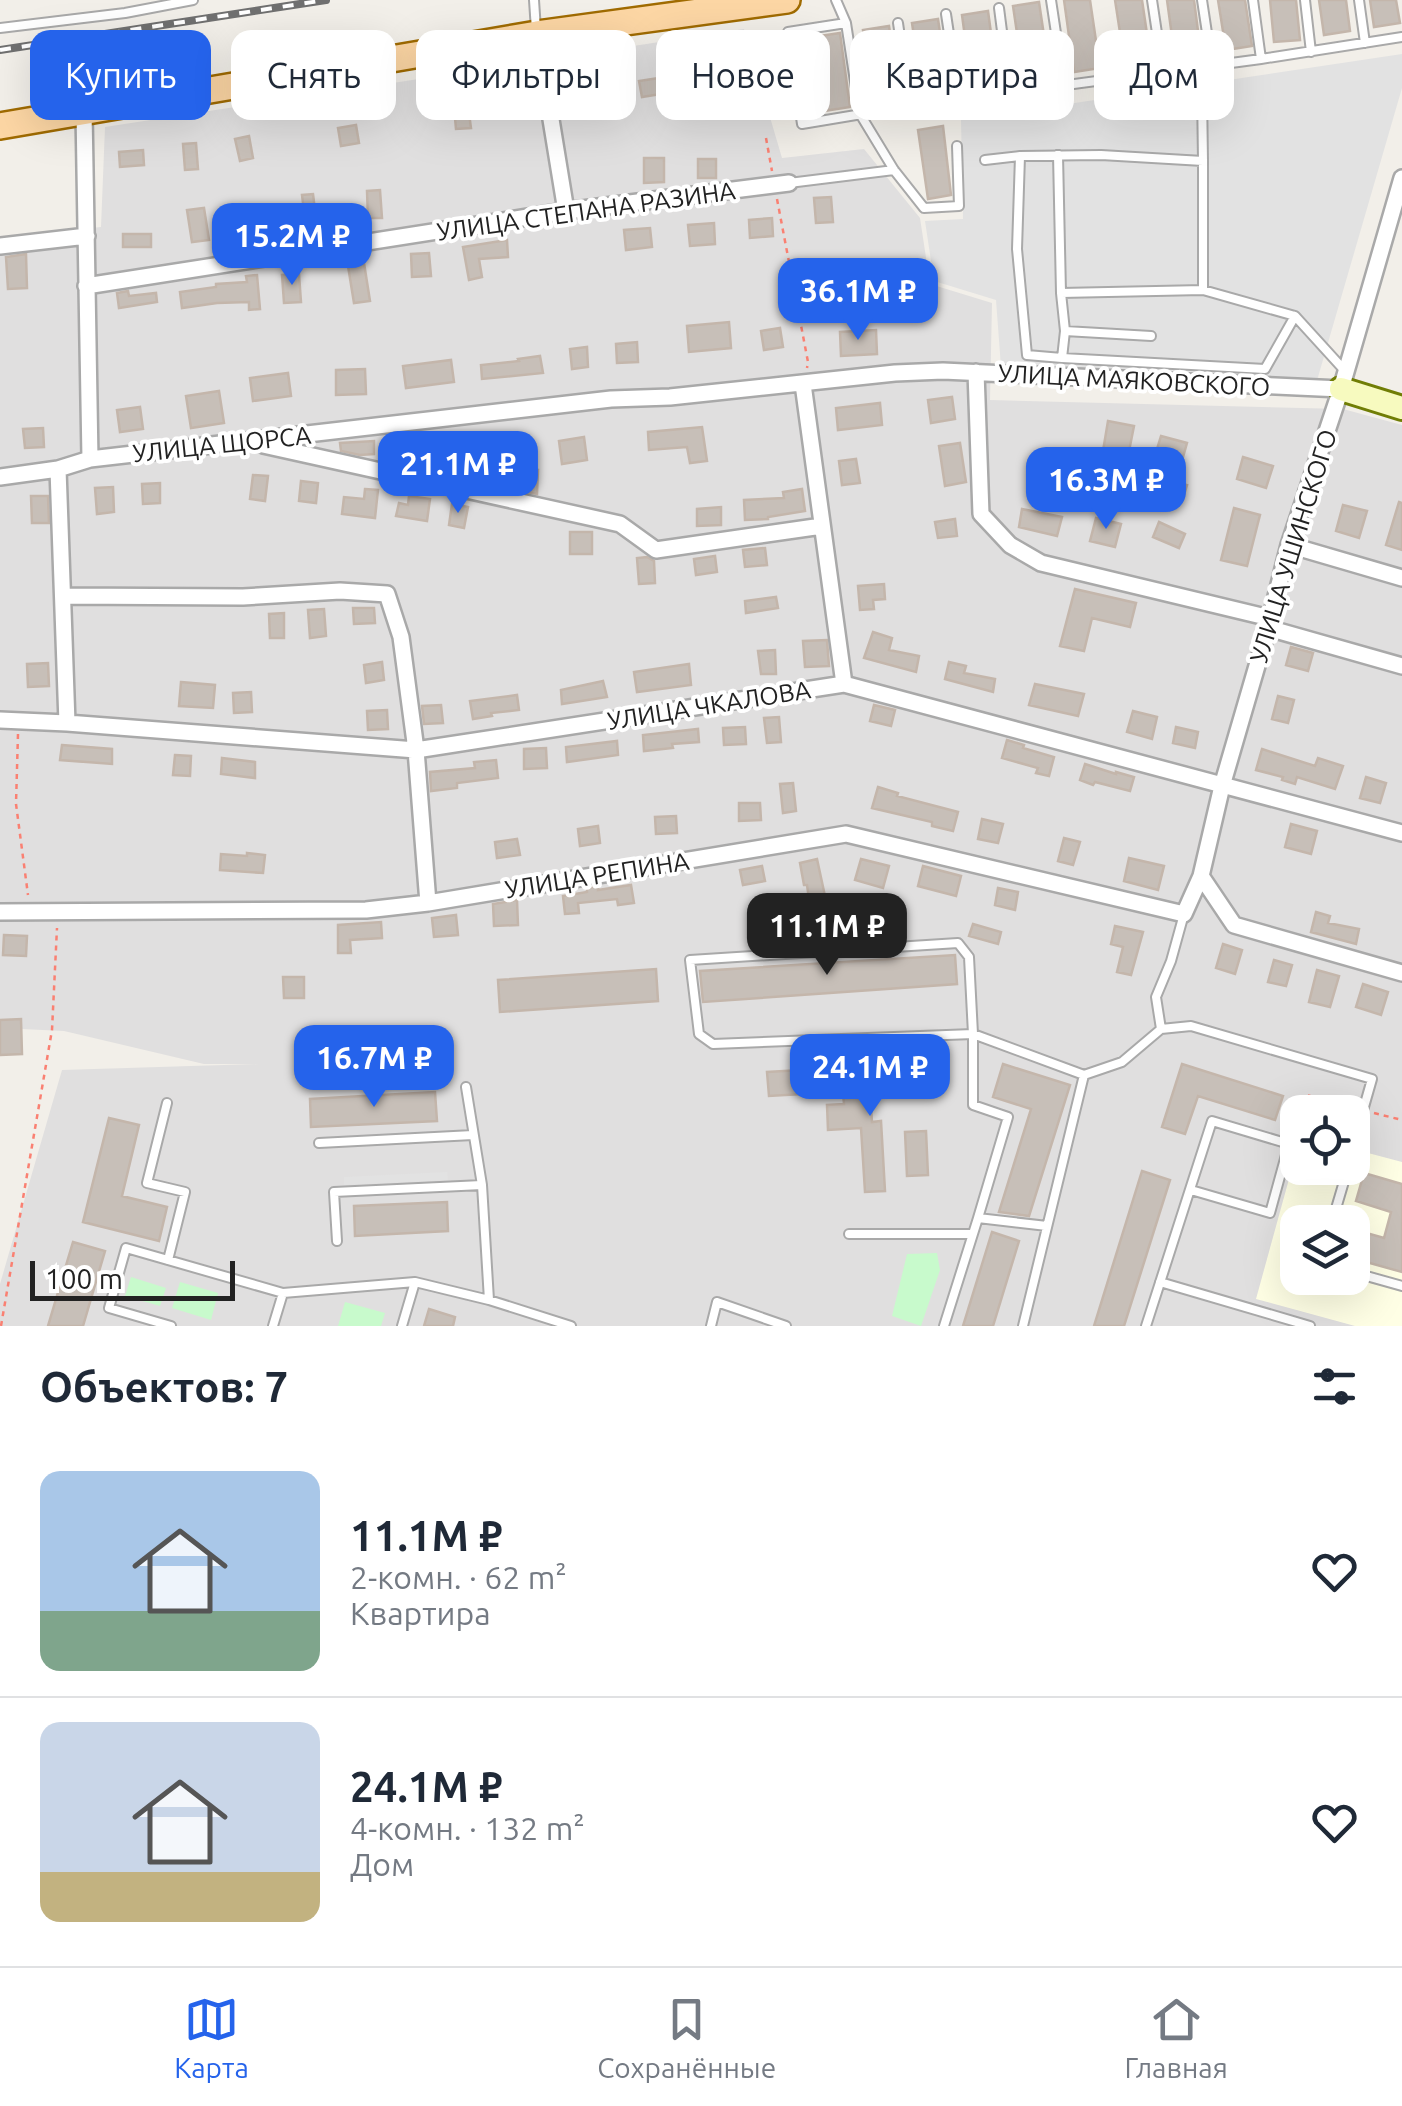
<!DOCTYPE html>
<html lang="ru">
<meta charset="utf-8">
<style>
:root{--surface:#fff;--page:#f6f6f7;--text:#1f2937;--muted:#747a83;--line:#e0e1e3;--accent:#2563eb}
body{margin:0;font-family:Ubuntu,sans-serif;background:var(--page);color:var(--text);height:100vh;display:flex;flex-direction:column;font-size:38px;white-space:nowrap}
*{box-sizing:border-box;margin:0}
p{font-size:32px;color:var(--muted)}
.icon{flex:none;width:55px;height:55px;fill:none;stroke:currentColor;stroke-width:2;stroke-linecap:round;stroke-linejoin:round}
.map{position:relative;height:1326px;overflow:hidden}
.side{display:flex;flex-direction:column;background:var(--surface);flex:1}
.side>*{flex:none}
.hud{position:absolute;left:30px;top:30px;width:1342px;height:90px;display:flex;gap:20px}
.buttons{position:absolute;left:1280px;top:1095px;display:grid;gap:20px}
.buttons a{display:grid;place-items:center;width:90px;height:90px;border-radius:20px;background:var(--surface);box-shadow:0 10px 40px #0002;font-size:50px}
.scale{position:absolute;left:30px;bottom:25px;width:205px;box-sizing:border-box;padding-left:10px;border:5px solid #222;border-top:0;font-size:28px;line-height:35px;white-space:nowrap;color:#222;-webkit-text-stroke:8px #fff;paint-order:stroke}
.price{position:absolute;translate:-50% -85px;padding:0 22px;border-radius:20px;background:var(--accent);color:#fff;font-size:32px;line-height:65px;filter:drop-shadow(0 2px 5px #0008)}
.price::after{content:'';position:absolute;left:50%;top:60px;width:30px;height:22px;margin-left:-15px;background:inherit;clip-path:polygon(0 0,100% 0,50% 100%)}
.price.on{background:#222;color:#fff}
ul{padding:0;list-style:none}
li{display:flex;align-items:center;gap:30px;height:250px;padding:0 40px}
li+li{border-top:2px solid var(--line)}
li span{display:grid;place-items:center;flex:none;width:280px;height:200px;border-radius:20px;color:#555}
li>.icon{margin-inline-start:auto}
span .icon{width:120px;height:120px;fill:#fffc;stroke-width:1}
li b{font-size:42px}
h2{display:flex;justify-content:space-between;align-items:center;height:120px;padding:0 40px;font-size:42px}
.tag{padding:0 35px;border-radius:20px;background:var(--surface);box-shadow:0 10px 40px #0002;font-size:35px;line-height:90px}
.tag.on{background:var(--accent);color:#fff}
.dock{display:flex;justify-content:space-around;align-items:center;height:140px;border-top:2px solid var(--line);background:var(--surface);font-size:28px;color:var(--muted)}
.dock a{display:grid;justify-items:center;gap:5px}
.dock .on{color:var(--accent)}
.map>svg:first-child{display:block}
.residential{fill:#e0dfdf;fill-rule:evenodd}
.education{fill:#ffffe5;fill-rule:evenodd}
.park{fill:#c8facc}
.parking{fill:#e2e2e2}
.building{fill:#c7bfb8;stroke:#c4b6ab;stroke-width:2.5}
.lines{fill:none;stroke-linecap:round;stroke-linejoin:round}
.lane-casing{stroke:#a9a9a9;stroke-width:12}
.street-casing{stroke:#a9a9a9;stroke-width:20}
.secondary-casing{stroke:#707d05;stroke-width:28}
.primary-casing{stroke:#a06b00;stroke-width:30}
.path{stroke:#fa8072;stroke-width:2.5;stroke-dasharray:5 5;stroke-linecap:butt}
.lane{stroke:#fff;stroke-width:8}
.street{stroke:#fff;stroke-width:15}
.secondary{stroke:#f7fabf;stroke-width:22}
.primary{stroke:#fcd6a4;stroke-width:25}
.rail-casing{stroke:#707070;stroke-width:8}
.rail{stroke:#fff;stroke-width:4;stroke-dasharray:11;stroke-linecap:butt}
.labels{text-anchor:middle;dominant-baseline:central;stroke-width:8;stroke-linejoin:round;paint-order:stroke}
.street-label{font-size:25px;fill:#222;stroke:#fff}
</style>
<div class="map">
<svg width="1402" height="1326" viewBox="0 0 1402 1326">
<rect width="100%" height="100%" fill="#f2efe9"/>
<path class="residential" d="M744 29 782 158 864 149 920 218 930 284 992 303 990 400 1343 409 1402 425V1326H0V1284L62 1070 259 1064H204L64 1031 0 1028V237L101 227 105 127ZM1298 1112H1352V1168H1298ZM1298 1222H1352V1278H1298Z"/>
<path class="education" d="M1353 1149 1402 1162V1326H1355L1256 1299 1297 1150 1298 1168H1352ZM1298 1222H1352V1278H1298Z"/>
<path class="park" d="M937 1253 940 1270 921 1326 892 1316 907 1254Z
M131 1277 166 1288 160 1306 125 1296Z
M180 1282 218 1293 211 1320 172 1308Z
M345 1302 385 1313 381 1326H338Z"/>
<path class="parking" d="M1402 54V88L1316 384 1001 367 996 300 934 281 925 221 963 219 961 120Z
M447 1172 448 1180 344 1185V1177Z"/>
<path class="building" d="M1064 0H1090L1100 68 1074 72Z
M1115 0H1142L1151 61 1125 65Z
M1167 0H1194L1201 54 1175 58Z
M1218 0H1245L1252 46 1226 50Z
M1270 0H1296L1300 40 1274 42Z
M1319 0H1346L1350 31 1324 35Z
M1370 0H1396L1400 23 1374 27Z
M1039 2 1050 76 1024 80 1013 6Z
M988 11 998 85 972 89 962 15Z
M938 19 949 93 923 97 912 23Z
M889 26 900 100 874 104 863 30Z
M840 33 850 107 824 111 813 37Z
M659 78 661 94 642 97 639 81Z
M600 87 602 111 584 112 582 88Z
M468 106 471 128 456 129 454 107Z
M356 125 359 143 341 146 338 128Z
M943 126 951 195 928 199 918 130Z
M249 136 253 158 240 161 235 139Z
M196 143 198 169 185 170 183 144Z
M143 150 144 165 120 167 119 152Z
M644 158H664V182L644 183Z
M698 159H716V178H698Z
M380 190 382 218H368L367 191Z
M313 194 317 227 306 228 302 195Z
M831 197 833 222 816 223 814 198Z
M204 208 209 240 192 242 187 210Z
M772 218 773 236 750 238 749 220Z
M714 223 715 244 690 246 688 225Z
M650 228 652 247 626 250 624 230Z
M123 234H151V247H123Z
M507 240 508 257 479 259 482 277 469 280 463 247Z
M429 253 431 276 412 277 411 254Z
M26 254 27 288 8 289 6 257Z
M364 263 370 301 354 303 348 266Z
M299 274 301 302 284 303 282 275Z
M257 275 260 309 249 310V302L217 303 182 308 180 292 216 287V284L247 282 246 276Z
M128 291 129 296 156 293 157 302 119 308 117 293Z
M729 322 731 348 689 352 687 326Z
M780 328 783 347 764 350 761 331Z
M876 330 877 354 841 356 840 332Z
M637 342 638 362 617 363 616 344Z
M587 347 588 367 572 369 570 349Z
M540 356 543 373 482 379 481 365 519 361 518 359Z
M451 360 454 382 406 388 403 366Z
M365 369 366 394 336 395V370Z
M288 373 291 396 253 401 250 378Z
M219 391 224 423 191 428 186 396Z
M952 397 955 419 931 423 928 400Z
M880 403 882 425 838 430 836 408Z
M140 407 143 429 120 432 117 410Z
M1108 421 1134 426 1128 456 1103 451Z
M702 427 707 461 690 463 687 447 649 450 648 432Z
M43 428 44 447 25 448 23 429Z
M1161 436 1187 443 1176 482 1187 485 1183 498 1159 491 1167 463 1154 459Z
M584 437 587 460 562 464 559 441Z
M374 441V454L360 455 341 451 340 443Z
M513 442 515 464 484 467 483 444Z
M960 443 966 482 945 486 939 446Z
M1243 457 1273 466 1266 488 1237 479Z
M856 459 860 483 842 485 839 461Z
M523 469 538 470 537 494 522 491Z
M1079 472 1116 481 1114 494 1076 484Z
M253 475 268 476 265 501 250 499Z
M301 481 318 483 316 503 299 501Z
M160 483V503L143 504 142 484Z
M113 487 114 512 97 514 95 488Z
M365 489 378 490 375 518 342 514 344 497 364 499Z
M802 489 805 511 768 517V519L745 520 744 500 784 498 783 492Z
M31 496H48L49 523H32Z
M409 496 430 499 427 521 396 516 399 503 408 505Z
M1399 502 1402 503V550L1386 545Z
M452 504 468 507 464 528 449 525Z
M1343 505 1367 511 1359 538 1336 531Z
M721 507V525L697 526V509Z
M1234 508 1260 515 1247 566 1221 560Z
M1022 509 1062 517 1057 536 1019 527Z
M1096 518 1121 524 1115 547 1090 541Z
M955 519 957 536 938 538 935 522Z
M1159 522 1185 534 1179 548 1153 537Z
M570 532H592V554H570Z
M765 548 767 565 745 567 743 550Z
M715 556 717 572 696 575 694 559Z
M647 557 654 561 655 583 639 584 637 558Z
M884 584 885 599 873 600 874 609 860 610 858 586Z
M1075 589 1136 603 1130 627 1092 618 1084 651 1060 646Z
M776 597 778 608 746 613 745 601Z
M353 608H374L375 623 354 624Z
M324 609 326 636 310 638 308 610Z
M284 613V638H270L269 614Z
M873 632 892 638 889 650 919 656 916 672 864 658Z
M827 640 829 666 805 667 803 641Z
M1291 647 1313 653 1308 671 1286 665Z
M775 650 776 674H761L758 651Z
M382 662 384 680 366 683 364 665Z
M949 662 966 666 964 673 995 679 993 692 945 679Z
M48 663 49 686 28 687 27 664Z
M689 664 691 685 637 692 634 672Z
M603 681 607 697 562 704 561 690Z
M181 682 215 685 213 708 179 706Z
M1035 684 1084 694 1078 716 1029 705Z
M251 692 252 712 234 713 233 693Z
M517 695 519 710 491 713 492 716 473 719 470 701Z
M1278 696 1294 700 1288 723 1272 719Z
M441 705 443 723 424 724 422 706Z
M874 705 895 710 891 726 870 721Z
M387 710 388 729 368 730 367 711Z
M1133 711 1157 717 1152 739 1127 732Z
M779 717 781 742 767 743 764 718Z
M745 727 746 744 724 745 723 728Z
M1176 727 1198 732 1195 748 1173 743Z
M698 729 699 742 672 744 673 748 644 751 643 735Z
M1007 740 1024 745 1023 748 1054 757 1049 776 1036 773 1038 768 1002 758Z
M617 741 618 755 567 762 566 747Z
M62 745 112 749V764L60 760Z
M546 748 547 768 524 769V749Z
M1262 749 1315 766 1318 758 1343 766 1335 789 1297 777 1295 784 1282 780 1283 777 1256 770Z
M175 755 191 756 190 776 173 775Z
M222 758 255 762V778L221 774Z
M496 760 498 778 457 783V788L431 791 430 772 475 768 474 762Z
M1085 764 1116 774V772L1134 777 1130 791 1095 782 1093 785 1080 780Z
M1366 777 1386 783 1380 803 1360 798Z
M793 783 796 811 783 813 780 784Z
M878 787 898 793 897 796 958 812 953 831 932 826V822L872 808Z
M739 803H760L761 820 739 821Z
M676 816 677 833 656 834 655 817Z
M982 819 1003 824 998 843 978 839Z
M1291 824 1317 831 1311 854 1285 847Z
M598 826 600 843 580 846 578 829Z
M1064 838 1080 842 1073 865 1058 861Z
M517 839 520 855 497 858 495 842Z
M247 853 265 855 263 873 220 870 221 854 247 856Z
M1129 858 1164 866 1158 890 1124 881Z
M817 859 828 910 811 913 807 885H804L800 863Z
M861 859 889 866 883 888 855 880Z
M762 866 765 881 743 885 740 870Z
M923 866 961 876 956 896 918 886Z
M631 885 634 903 618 905 617 899 578 903 579 913 565 914 563 896 587 892V888L598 886V890Z
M998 888 1018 892 1015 910 995 905Z
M517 900 518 925 494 926 493 904Z
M1316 912 1330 916 1328 923 1359 929 1356 944 1311 932Z
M456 915 458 935 434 937 432 918Z
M381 922 382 938 350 940 351 953H338V925Z
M973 924 1001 932 998 944 969 936Z
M1115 926 1143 932 1131 975 1117 972 1123 947 1111 944Z
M4 935 27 936 26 956 3 955Z
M1223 944 1242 950 1235 974 1216 968Z
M955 955 957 984 703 1002 700 971Z
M1274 960 1292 965 1286 986 1268 982Z
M656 969 658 1001 500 1012 498 980Z
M1317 970 1339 976 1330 1007 1309 1002Z
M283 977H304V998H284Z
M1363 984 1388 992 1381 1015 1356 1007Z
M21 1019 22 1054 0 1055V1020Z
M1003 1064 1070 1085 1029 1216 999 1212 1031 1109 993 1097Z
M1182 1064 1283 1096 1275 1120 1198 1096 1185 1134 1162 1127Z
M819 1069 820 1093 769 1096 767 1072Z
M913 1069 914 1092 870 1094 872 1122 881 1121 885 1191 865 1192 861 1128 828 1130 827 1105 844 1104 843 1094 862 1093 861 1071Z
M435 1092 437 1121 311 1127 310 1099Z
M109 1118 139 1125 122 1196 167 1207 159 1241 83 1222Z
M926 1131 928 1175 907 1176 905 1132Z
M1142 1171 1170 1180 1124 1326H1094Z
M1364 1173 1402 1184V1272L1352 1258V1229L1384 1238 1391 1212 1356 1201Z
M447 1202 448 1231 355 1236 354 1206Z
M992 1232 1019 1241 993 1326H963Z
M73 1242 105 1251 83 1326H48Z
M429 1309 455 1317 453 1326H424Z"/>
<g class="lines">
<g class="lane-casing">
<path id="lane" d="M534 0 536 30
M836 0 846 23 860 114 894 170 924 208 959 206 957 146
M1051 0 1064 86
M1152 0 1163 73
M1202 0 1212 66
M1253 0 1261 59
M1305 0 1311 52
M1359 0 1365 43
M999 8 1010 93
M946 14 959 100
M846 23 788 32 802 124 910 106 1261 59 1402 37
M898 23 910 106
M0 28 125 13 193 0
M1202 92 1203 161
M1058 155 1061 293
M985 160 1020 156
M789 183 894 170
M1065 331 1062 358 1265 369 1295 316
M1151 336 1065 331 1061 293 1203 290 1295 316 1346 372
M1062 358 1027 355 1017 249 1020 156 1101 155 1203 161V290
M1161 1029 1191 1026 1372 1079 1352 1149
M466 1087 482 1185 489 1300
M167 1103 147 1183 185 1192 168 1260
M319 1143 473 1135
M978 1218 1008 1117 973 1105V1034L713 1044 699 1034 690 960 958 943 969 957 973 1034 1084 1075
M1332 1222 1348 1168
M849 1234H972
M337 1241 334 1192 482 1185
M1352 1272 1402 1286
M1160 1282 1310 1326
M171 1326 109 1308 126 1248 283 1293 415 1282 489 1300 571 1326
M273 1326 283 1293
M402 1326 415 1282
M711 1326 717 1302 786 1326
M944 1326 978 1218 1047 1226
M1023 1326 1084 1075 1122 1062 1161 1029 1156 997 1171 961 1184 914
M1146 1326 1212 1121 1289 1144 1270 1213 1191 1190"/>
</g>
<g class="street-casing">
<path id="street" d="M537 34 566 211
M84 112 90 459
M0 246 87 236
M86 286 566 211 789 183
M976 372 981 514 1010 545 1041 563 1270 618
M803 384 844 684
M263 445 620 524 656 550 822 526
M58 469 67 723
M0 477 58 469 90 459 611 399 670 397 895 373 943 371 1341 389
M1289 545 1402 578
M63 596 243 597 340 591 387 594 401 637 416 750 428 903
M1268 628 1402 666
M0 720 67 723 416 750 844 684 1402 833
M1201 876 1234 925 1402 973
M0 912 366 910 428 903 846 834 1184 914 1201 876 1222 786 1268 628 1289 545 1341 389 1402 178"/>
</g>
<g class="secondary-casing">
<path id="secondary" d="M1341 389 1402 408"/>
</g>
<g class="primary-casing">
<path id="primary" d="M0 126 537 34 787 0"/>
</g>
<path class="path" d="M766 138 772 171
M777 199 808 362 807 368
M18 734 16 804 28 895
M1300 1112 1306 1095 1352 1107
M1374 1113 1402 1120
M1293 1131 1298 1119
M1 1326 52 1030 57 928"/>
<use href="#lane" class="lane"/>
<use href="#street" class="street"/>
<use href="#secondary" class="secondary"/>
<use href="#primary" class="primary"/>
<g class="rail-casing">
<path id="rail" d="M0 50 326 0"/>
</g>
<use href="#rail" class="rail"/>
</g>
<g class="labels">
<g class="street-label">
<text transform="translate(586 211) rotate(-8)">УЛИЦА СТЕПАНА РАЗИНА</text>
<text transform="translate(1134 380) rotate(3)">УЛИЦА МАЯКОВСКОГО</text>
<text transform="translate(222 444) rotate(-6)">УЛИЦА ЩОРСА</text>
<text transform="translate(1293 546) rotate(-73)">УЛИЦА УШИНСКОГО</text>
<text transform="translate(709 705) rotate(-9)">УЛИЦА ЧКАЛОВА</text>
<text transform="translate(597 875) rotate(-9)">УЛИЦА РЕПИНА</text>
</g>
</g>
</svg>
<div class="buttons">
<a><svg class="icon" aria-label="locate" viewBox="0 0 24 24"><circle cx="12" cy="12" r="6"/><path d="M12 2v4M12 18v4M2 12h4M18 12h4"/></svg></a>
<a><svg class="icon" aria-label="layers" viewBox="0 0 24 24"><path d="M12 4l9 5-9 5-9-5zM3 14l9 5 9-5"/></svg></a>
</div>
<div class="scale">100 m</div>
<b class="price" style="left:292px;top:288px">15.2M ₽</b>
<b class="price" style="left:858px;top:343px">36.1M ₽</b>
<b class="price" style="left:458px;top:516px">21.1M ₽</b>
<b class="price" style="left:1106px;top:532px">16.3M ₽</b>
<b class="price on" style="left:827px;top:978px">11.1M ₽</b>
<b class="price" style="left:374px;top:1110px">16.7M ₽</b>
<b class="price" style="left:870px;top:1119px">24.1M ₽</b>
<div class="hud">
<a class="tag on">Купить</a>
<a class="tag">Снять</a>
<a class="tag">Фильтры</a>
<a class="tag">Новое</a>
<a class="tag">Квартира</a>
<a class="tag">Дом</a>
</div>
</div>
<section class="side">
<h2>Объектов: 7<svg class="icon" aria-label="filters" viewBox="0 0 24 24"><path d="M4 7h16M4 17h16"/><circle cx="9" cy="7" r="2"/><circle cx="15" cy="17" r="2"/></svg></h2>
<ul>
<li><span style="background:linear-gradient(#a9c7e8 70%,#7fa58c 0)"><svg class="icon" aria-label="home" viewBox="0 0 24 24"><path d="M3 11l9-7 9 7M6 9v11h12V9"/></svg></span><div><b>11.1M ₽</b><p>2-комн. · 62 m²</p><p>Квартира</p></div><svg class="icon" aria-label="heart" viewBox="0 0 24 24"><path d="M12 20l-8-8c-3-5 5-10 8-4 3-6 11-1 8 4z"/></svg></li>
<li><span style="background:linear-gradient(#c9d6e8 75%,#c2b280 0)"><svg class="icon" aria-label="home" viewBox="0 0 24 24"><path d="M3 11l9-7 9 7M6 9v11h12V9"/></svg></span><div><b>24.1M ₽</b><p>4-комн. · 132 m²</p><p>Дом</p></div><svg class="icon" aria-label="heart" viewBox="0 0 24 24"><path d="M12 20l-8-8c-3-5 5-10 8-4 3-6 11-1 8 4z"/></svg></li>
</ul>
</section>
<nav class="dock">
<a class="on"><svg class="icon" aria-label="map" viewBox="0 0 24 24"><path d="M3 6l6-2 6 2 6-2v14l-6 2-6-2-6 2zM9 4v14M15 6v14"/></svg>Карта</a>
<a><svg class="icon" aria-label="saved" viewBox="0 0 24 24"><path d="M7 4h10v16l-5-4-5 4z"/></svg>Сохранённые</a>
<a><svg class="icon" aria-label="home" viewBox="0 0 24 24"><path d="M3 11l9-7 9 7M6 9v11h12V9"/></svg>Главная</a>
</nav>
